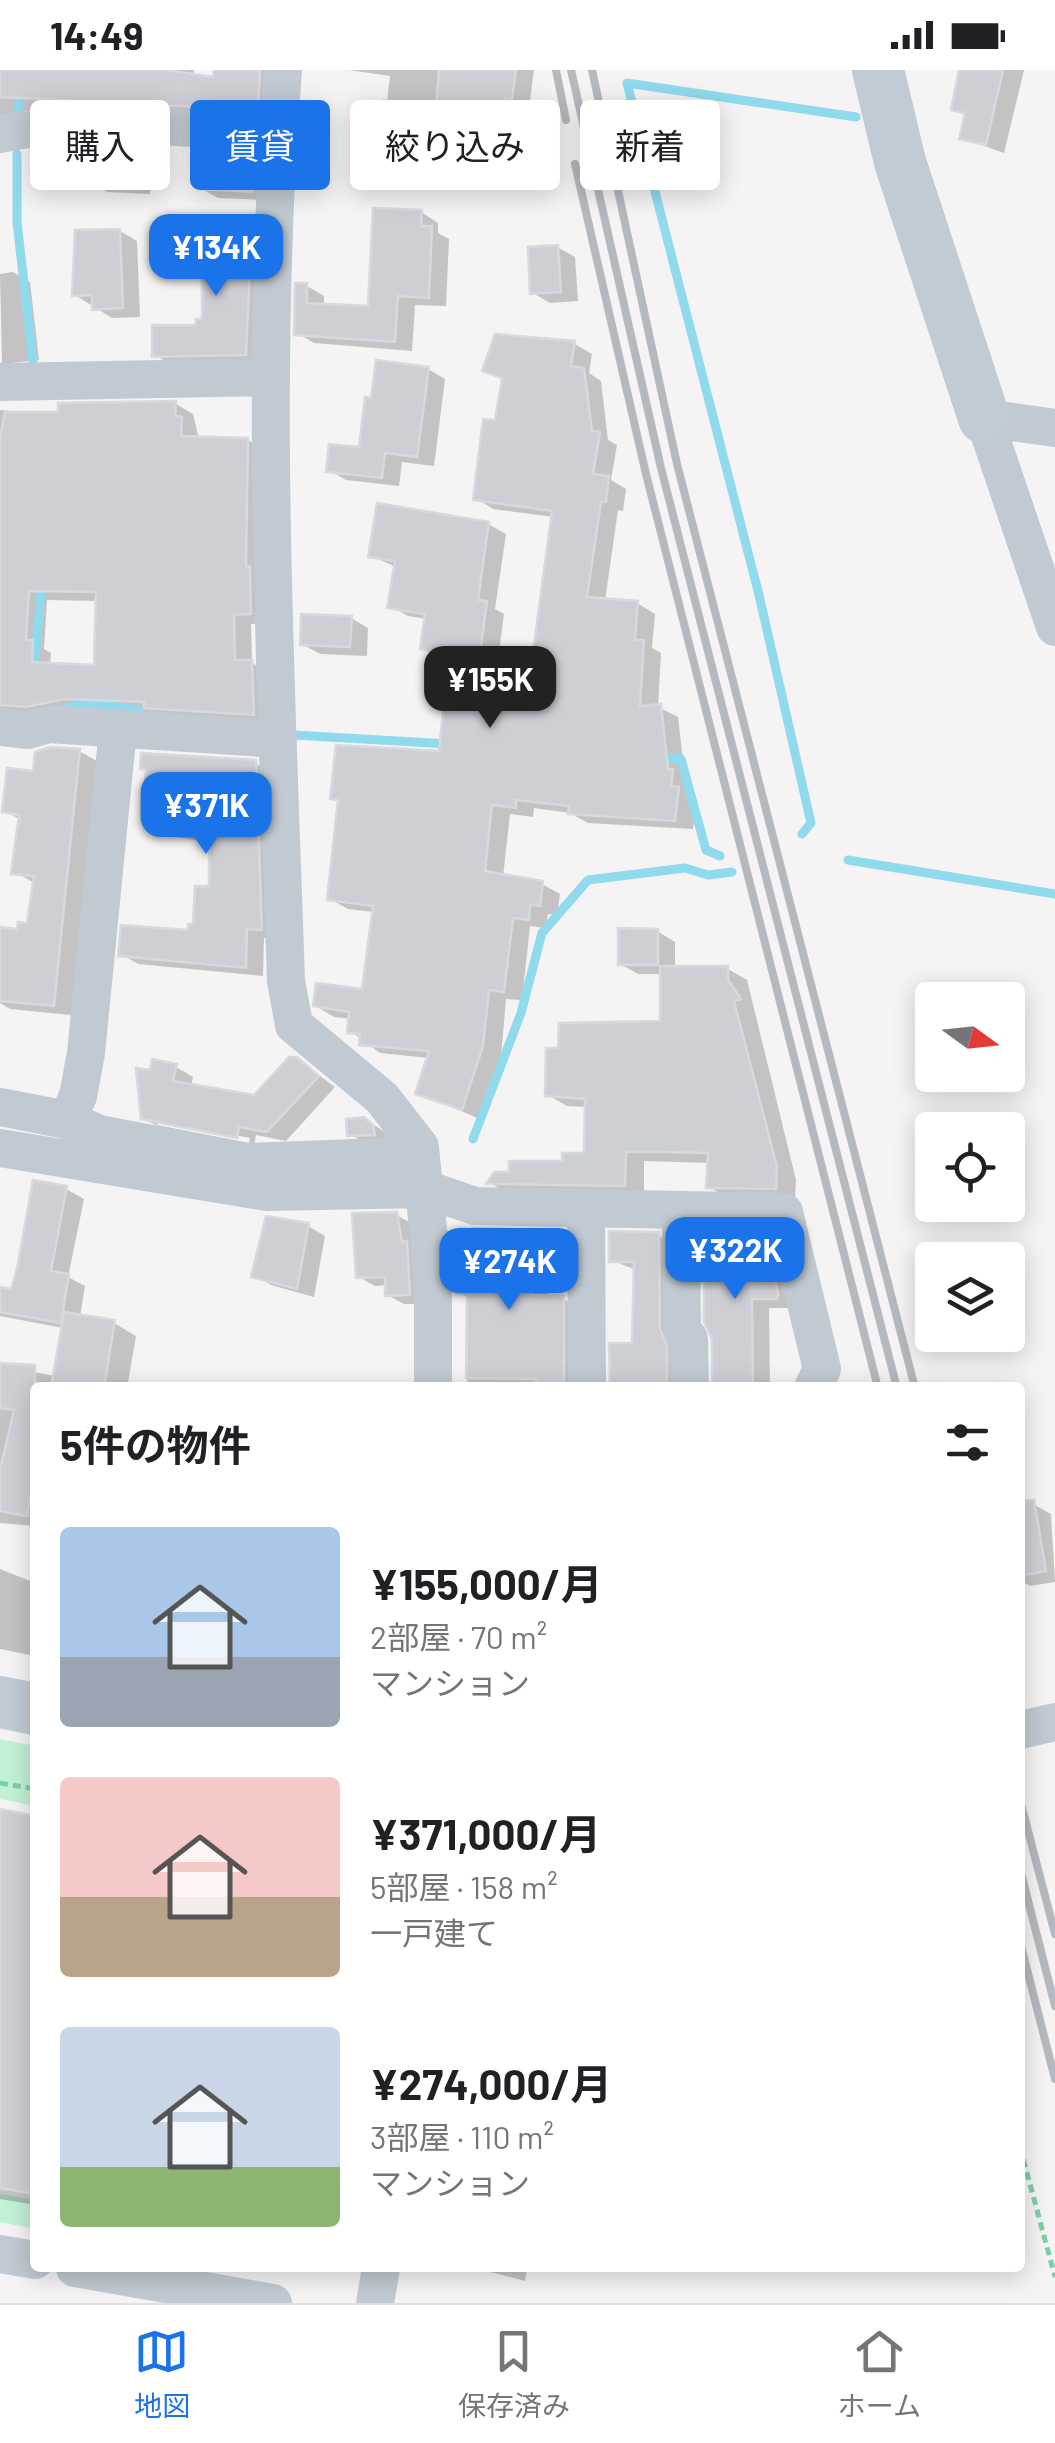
<!DOCTYPE html>
<html lang="ja">
<meta charset="utf-8">
<style>
:root{--surface:#fff;--page:#f2f2f2;--text:#202124;--muted:#757577;--line:#e0e0e0;--accent:#1a73e8}
body{margin:0;font-family:Barlow,"Noto Sans JP",sans-serif;background:var(--page);color:var(--text);height:100vh;display:flex;flex-direction:column;font-size:38px;white-space:nowrap}
*{box-sizing:border-box;margin:0}
p{font-size:32px;color:var(--muted)}
.icon{flex:none;width:55px;height:55px;fill:none;stroke:currentColor;stroke-width:2;stroke-linecap:round;stroke-linejoin:round}
.map{position:relative;flex:1;overflow:hidden}
.sheet{position:absolute;left:30px;top:1312px;width:995px;height:890px;display:flex;flex-direction:column;background:var(--surface);border-radius:10px;box-shadow:0 5px 25px #0003}
.sheet>*{flex:none}
.hud{position:absolute;left:30px;top:30px;width:995px;height:90px;display:flex;gap:20px}
.needle{width:65px;rotate:105deg}
.controls{position:absolute;left:915px;top:912px;display:grid;gap:20px}
.controls a{display:grid;place-items:center;width:110px;height:110px;border-radius:10px;background:var(--surface);box-shadow:0 5px 25px #0003;font-size:50px}
.price{position:absolute;translate:-50% -85px;padding:0 22px;border-radius:20px;background:var(--accent);color:#fff;font-size:32px;line-height:65px;filter:drop-shadow(0 2px 5px #0008)}
.price::after{content:'';position:absolute;left:50%;top:60px;width:30px;height:22px;margin-left:-15px;background:inherit;clip-path:polygon(0 0,100% 0,50% 100%)}
.price.active{background:#222;color:#fff}
ul{padding:0;list-style:none}
li{display:flex;align-items:center;gap:30px;height:250px;padding:0 30px}
li span{display:grid;place-items:center;flex:none;width:280px;height:200px;border-radius:10px;color:#555}
li>.icon{margin-inline-start:auto}
span .icon{width:120px;height:120px;fill:#fffc;stroke-width:1}
li b{font-size:42px}
h2{display:flex;justify-content:space-between;align-items:center;height:120px;padding:0 30px;font-size:42px}
.pill{padding:0 35px;border-radius:10px;background:var(--surface);box-shadow:0 5px 25px #0003;font-size:35px;line-height:90px}
.pill.active{background:var(--accent);color:#fff}
.status{display:flex;justify-content:space-between;align-items:center;height:70px;padding:0 50px;background:var(--surface);direction:ltr}
.status svg{height:28px;fill:currentColor}
.tabs{display:flex;justify-content:space-around;align-items:center;height:140px;border-top:2px solid var(--line);background:var(--surface);font-size:28px;color:var(--muted)}
.tabs a{display:grid;justify-items:center;gap:5px}
.tabs .active{color:var(--accent)}
.map>svg:first-child{display:block}
.green{fill:#c3f1d5}
.shadow{fill:#0003;fill-rule:evenodd}
.lines{fill:none;stroke-linecap:round;stroke-linejoin:round}
.stream{stroke:#90daee;stroke-width:9}
.building{fill:#cdcfd5;stroke:#d7d9de;stroke-width:2.5;fill-rule:evenodd}
.path{stroke:#7ad0a6;stroke-width:5;stroke-dasharray:8 5;stroke-linecap:butt}
.street{stroke:#c1cad2;stroke-width:38}
.secondary{stroke:#c1cbd6;stroke-width:52}
.rail{stroke:#b5b8bd;stroke-width:8}
</style>
<div class="status"><b>14:49</b><svg viewBox="0 0 49 12"><path d="M0 12V9h3v3zM5 12V6h3v6zM10 12V3h3v9zM15 12V0h3v12zM26 1h20v11H26zM47 4h2v5h-2z"/></svg></div>
<div class="map">
<svg width="1055" height="2233" viewBox="0 0 1055 2233">
<rect width="100%" height="100%" fill="#f5f3f3"/>
<path class="green" d="M0 1669 35 1676V1736L0 1729Z
M0 2124 35 2130V2159L0 2152Z"/>
<path class="shadow" d="M0 0H164L169 14V0H194L193 7 215 10 216 0H291L284 54 0 60Z
M349 0H534L529 38 522 37 515 104 446 96V104L399 96 381 86 390 6Z
M962 0H1024L1004 83 962 68 967 47 954 39Z
M134 79 151 89 150 124 107 122 90 112Z
M254 87 272 98 270 130 218 128 200 118Z
M421 142 438 153V163L449 169 446 236 415 235 412 281 314 273 297 263 307 216 324 226V236L371 238Z
M251 156 269 166 263 294 172 295 155 285 204 251Z
M120 161 137 171 140 247 112 248 75 225Z
M557 177 575 187 578 231 550 233 533 223Z
M13 202 30 212 39 290 2 294 0 204Z
M575 274 592 284 589 303 601 311 608 370 617 375 611 410 626 419 623 441 618 440 605 531 637 533 655 544 652 578 661 583 658 637 678 647 685 709 690 712 689 725 696 729 693 759 588 753 570 743 534 738 533 747 510 744 503 807 542 814 560 824 557 845 548 844 546 858 530 856 522 930 506 929 501 987 480 1049 418 1023 429 988 380 983 350 961 351 949 334 947 316 936 364 922 374 842 348 839 330 829 340 732 333 728 441 684 451 590 422 578 427 549 408 546 390 536 396 497 371 486 488 454 506 464 495 539 504 544 498 589 535 592 554 447 493 439 476 428 497 353 504 311 485 300Z
M428 299 445 309 434 396 402 392 399 416 346 410 329 400 361 380 373 331Z
M176 334 193 344 199 369 248 370 266 381 269 553 251 554 252 593 270 603 272 654 83 638 0 649V340L60 345ZM47 530 98 531 96 598 50 595 51 583 44 579Z
M351 548 368 558 367 586 320 584 302 574Z
M79 681 97 691 71 945 10 939 0 933V872L29 856 35 813 14 802 21 750 5 741 35 703Z
M255 693 273 703 278 868H264L263 906 138 894 121 884 190 863 211 819 213 772 175 767 145 744Z
M657 861 675 872V898L728 899 747 910 796 1110 795 1129 728 1128 709 1117 710 1093 644 1091V1126L508 1123 490 1113 587 1086V1037L567 1036 548 1025 662 954 663 904H638L620 894Z
M293 986 335 1017 286 1071 256 1065 254 1076 161 1058 143 1048 151 1003 176 997 193 1007 191 1016 255 1027ZM157 1050 250 1068 249 1073 157 1055Z
M364 1049 382 1060 390 1067 367 1074 350 1064Z
M35 1113 66 1119 84 1129 68 1207 85 1216 80 1247 114 1253 136 1266 127 1318H35V1456L0 1453V1303L1 1296 55 1306 63 1258 0 1246V1219L12 1221Z
M396 1145 413 1154 426 1234H404L387 1225V1215L375 1216 359 1207Z
M308 1156 325 1166 314 1227 271 1215 254 1205Z
M528 1162 546 1172 548 1228 563 1229 581 1239 582 1318H467L469 1228 458 1222 478 1189Z
M658 1165 676 1175 684 1318H610L612 1276H635L636 1200 611 1190Z
M766 1167 784 1177 795 1238H769L770 1316 793 1318H715Z
M1033 1434 1051 1444 1055 1512 1030 1516 1020 1510V1437Z
M0 1499 35 1513 30 1585 0 1579Z
M0 1742 35 1748V2135L0 2129Z
M475 2198H527L525 2211Z"/>
<g class="lines">
<path class="stream" d="M17 48 22 0
M17 84V152L33 292
M34 600 42 511
M66 637H74L76 632 139 640
M294 665 449 674
M659 687 681 689 706 780 720 786
M802 764 811 753 759 525 627 13 856 47
M848 790 1055 824
M473 1069 521 943 542 863 588 810 685 798 708 805 732 802"/>
</g>
<path class="building" d="M0 0H167L213 7 214 0H260L258 40 0 27Z
M439 0H516L512 29 505 28 497 95 429 88V96L378 87 384 30 436 36Z
M959 0H1003L986 75 959 69 965 43 951 40Z
M89 73 134 77 133 116 87 113Z
M200 81 255 85 253 122 198 119Z
M373 138 422 140 421 156H432L429 228 398 226 395 272 294 265 295 213H307V233L368 236Z
M252 153 246 285 152 287V255H196V249H202V155Z
M120 159 123 238 92 240V225L72 226 75 160Z
M558 175 561 222 530 224 528 177Z
M495 264 575 271 571 296 584 298 592 361 600 362 593 404 609 406 606 432H601L587 527 638 531 635 570H644L640 636 661 634 668 699H673L671 716 679 717 675 751 568 744 569 736 516 730V738L492 735 485 801 543 811 540 836 530 835 529 850 513 848 504 922 489 920 483 976 462 1040 415 1024 429 981 359 975 360 964 347 963 349 942 313 936 316 913 362 919 373 836 327 830 338 730 330 729 336 675 439 681 449 584 420 579 425 544 387 538 395 491 368 487 377 433 489 452 478 530 487 531 480 584 532 590 552 441 473 430 483 349 495 350 502 308 482 301Z
M376 290 429 297 417 387 385 383 382 408 326 402 329 374 359 377 365 327 371 328Z
M176 331 175 346 182 347 181 366 248 368 246 496H250L251 544 234 545 235 590H252L254 645 144 638V632L65 629 26 637 0 635V368L5 342H58V333ZM29 521 96 522 94 595 32 592 33 570H26Z
M301 544 352 546 350 577 300 575Z
M51 677 80 679 54 936 0 931V857L17 859 18 852 27 853 34 806 11 804 19 745 2 742 7 698 33 701 35 682Z
M141 683 256 690 262 860 247 859 246 898 118 886 121 855 188 860V854H193L195 816H209V762L154 758 155 746 142 745 146 700 140 699Z
M618 858 658 859V895H618Z
M660 896H728V910L741 929 734 931 777 1097 776 1119 706 1118 708 1083 661 1082H626L625 1116 486 1114 494 1102H509V1091H562V1083H584L585 1029 545 1026 546 978H558L559 953 660 951Z
M289 987H297L319 1006 267 1062 239 1057 237 1068 141 1049 136 998 150 1000 152 989 177 994 173 1011 254 1025Z
M364 1047 373 1055 375 1065 347 1066 346 1049Z
M33 1110 67 1116 51 1201 69 1204 61 1253 0 1242V1217L11 1219 17 1199Z
M397 1142 402 1172 407 1171 410 1225 385 1226V1207L356 1208 352 1143Z
M266 1146 309 1153 297 1219 251 1207Z
M474 1158 528 1160 532 1225 564 1226V1318H536V1309L466 1308 467 1223H456L453 1187 475 1186Z
M609 1161 659 1162 660 1259 667 1276V1318H610L609 1273H632L634 1192H609Z
M704 1163 766 1164 778 1224 777 1229H752L753 1318H712V1269L704 1252Z
M64 1242 115 1250 104 1318H51Z
M0 1293 35 1295V1403L27 1446 0 1441V1400L14 1340 0 1338Z
M1034 1430 1046 1501 1020 1506V1431Z
M0 1739 35 1746V2124L0 2118Z"/>
<g class="lines">
<path class="path" d="M0 1713 35 1719
M1020 2077 1055 2207"/>
<path class="street" d="M283 0C259 303 276 608 286 911L294 955 382 1028 420 1077 433 1210V1318
M0 64 76 50 278 64
M0 312 271 307
M1055 358 984 348 1055 557
M0 657 28 660 49 654 278 669
M0 1037 67 1050 99 1064 244 1092 382 1087 420 1077
M67 1050 78 1026 86 983 118 659
M0 1078 267 1122 425 1119 475 1136 784 1142 822 1299 813 1318
M586 1139 587 1318
M681 1140 682 1259 689 1269 690 1318
M1020 1660 1055 1652
M0 2184 35 2190
M75 2198 273 2233
M375 2233 381 2198"/>
<path class="secondary" d="M878 0 900 92 984 348
M0 1632 35 1639"/>
<path class="rail" d="M556 0 566 50
M571 0 661 398 897 1318
M592 0 677 394 915 1318
M575 94 646 404 878 1318
M1020 1730 1055 1864
M1020 1799 1055 1936
M1020 1872 1055 2009"/>
</g>
</svg>
<div class="controls">
<a><svg class="needle" viewBox="-14 -14 28 28"><path d="M0-13l5 13h-10z" fill="#e53935"/><path d="M0 13l5-13h-10z" fill="#757577"/></svg></a>
<a><svg class="icon" aria-label="locate" viewBox="0 0 24 24"><circle cx="12" cy="12" r="6"/><path d="M12 2v4M12 18v4M2 12h4M18 12h4"/></svg></a>
<a><svg class="icon" aria-label="layers" viewBox="0 0 24 24"><path d="M12 4l9 5-9 5-9-5zM3 14l9 5 9-5"/></svg></a>
</div>
<b class="price" style="left:216px;top:229px">¥134K</b>
<b class="price active" style="left:490px;top:661px">¥155K</b>
<b class="price" style="left:206px;top:787px">¥371K</b>
<b class="price" style="left:735px;top:1232px">¥322K</b>
<b class="price" style="left:509px;top:1243px">¥274K</b>
<div class="hud">
<a class="pill">購入</a>
<a class="pill active">賃貸</a>
<a class="pill">絞り込み</a>
<a class="pill">新着</a>
</div>
<section class="sheet">
<h2>5件の物件<svg class="icon" aria-label="filters" viewBox="0 0 24 24"><path d="M4 7h16M4 17h16"/><circle cx="9" cy="7" r="2"/><circle cx="15" cy="17" r="2"/></svg></h2>
<ul>
<li><span style="background:linear-gradient(#a9c7e8 65%,#9aa5b1 0)"><svg class="icon" aria-label="home" viewBox="0 0 24 24"><path d="M3 11l9-7 9 7M6 9v11h12V9"/></svg></span><div><b>¥155,000/月</b><p>2部屋 · 70 m²</p><p>マンション</p></div></li>
<li><span style="background:linear-gradient(#f6c9c9 60%,#b9a48a 0)"><svg class="icon" aria-label="home" viewBox="0 0 24 24"><path d="M3 11l9-7 9 7M6 9v11h12V9"/></svg></span><div><b>¥371,000/月</b><p>5部屋 · 158 m²</p><p>一戸建て</p></div></li>
<li><span style="background:linear-gradient(#c9d6e8 70%,#8fb573 0)"><svg class="icon" aria-label="home" viewBox="0 0 24 24"><path d="M3 11l9-7 9 7M6 9v11h12V9"/></svg></span><div><b>¥274,000/月</b><p>3部屋 · 110 m²</p><p>マンション</p></div></li>
</ul>
</section>
</div>
<nav class="tabs">
<a class="active"><svg class="icon" aria-label="map" viewBox="0 0 24 24"><path d="M3 6l6-2 6 2 6-2v14l-6 2-6-2-6 2zM9 4v14M15 6v14"/></svg>地図</a>
<a><svg class="icon" aria-label="saved" viewBox="0 0 24 24"><path d="M7 4h10v16l-5-4-5 4z"/></svg>保存済み</a>
<a><svg class="icon" aria-label="home" viewBox="0 0 24 24"><path d="M3 11l9-7 9 7M6 9v11h12V9"/></svg>ホーム</a>
</nav>
